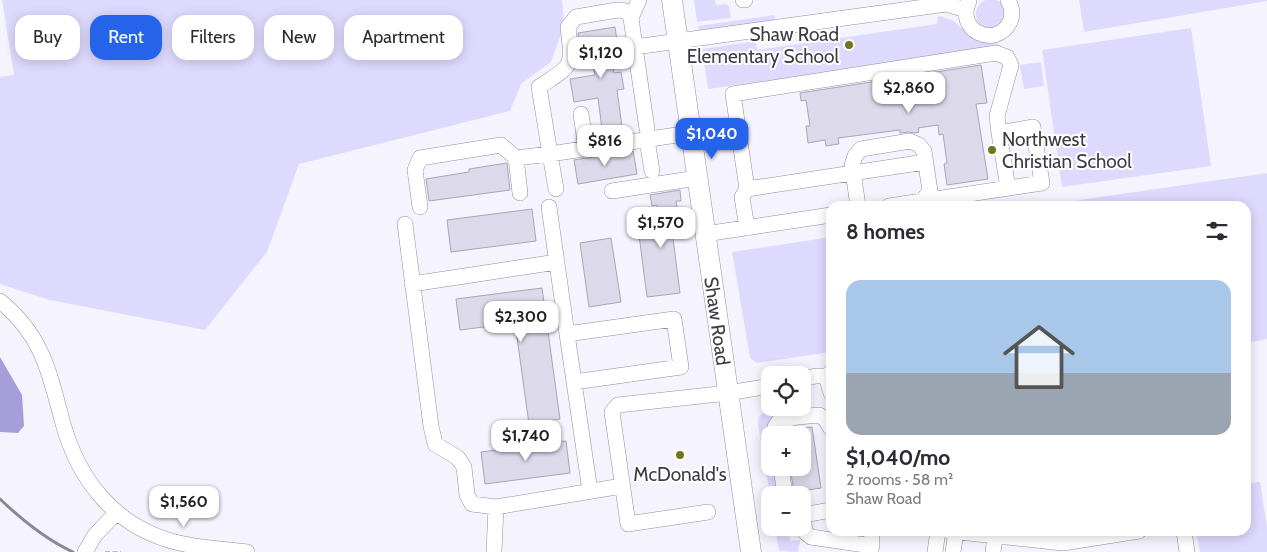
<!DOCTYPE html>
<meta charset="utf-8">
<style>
:root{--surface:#fff;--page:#f7f7f7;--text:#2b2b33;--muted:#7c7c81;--accent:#2563eb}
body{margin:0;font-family:Cabin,sans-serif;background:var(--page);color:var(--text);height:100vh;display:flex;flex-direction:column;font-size:19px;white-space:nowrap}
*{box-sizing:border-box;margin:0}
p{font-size:16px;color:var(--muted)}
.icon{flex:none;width:28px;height:28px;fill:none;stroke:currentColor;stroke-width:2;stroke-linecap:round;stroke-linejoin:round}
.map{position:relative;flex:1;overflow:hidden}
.details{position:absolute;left:826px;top:201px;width:425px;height:335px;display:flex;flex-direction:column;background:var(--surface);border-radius:15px;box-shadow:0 2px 12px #0003}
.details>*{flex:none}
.top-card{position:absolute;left:15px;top:15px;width:475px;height:45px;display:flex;gap:10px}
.fabs{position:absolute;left:761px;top:366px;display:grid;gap:10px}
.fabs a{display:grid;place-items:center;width:50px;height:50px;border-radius:10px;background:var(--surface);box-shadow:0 2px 12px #0003;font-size:25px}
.price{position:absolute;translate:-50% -42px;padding:0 11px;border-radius:10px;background:#fff;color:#222;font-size:16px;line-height:32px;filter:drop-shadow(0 1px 2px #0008)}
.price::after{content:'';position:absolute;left:50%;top:30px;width:15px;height:11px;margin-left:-8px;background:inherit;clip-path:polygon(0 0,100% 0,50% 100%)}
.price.selected{background:var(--accent);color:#fff}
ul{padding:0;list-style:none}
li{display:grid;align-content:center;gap:10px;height:265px;padding:0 20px}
li span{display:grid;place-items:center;height:155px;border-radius:15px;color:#555}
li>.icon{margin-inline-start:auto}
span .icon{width:90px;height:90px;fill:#fffc;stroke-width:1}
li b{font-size:21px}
h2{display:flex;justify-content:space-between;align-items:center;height:60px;padding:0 20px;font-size:21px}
.tag{padding:0 18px;border-radius:15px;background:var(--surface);box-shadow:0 2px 12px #0003;font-size:18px;line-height:45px}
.tag.selected{background:var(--accent);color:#fff}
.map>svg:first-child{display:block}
.green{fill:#dedafe}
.water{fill:#a69edb}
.building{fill:#dbd9ea;stroke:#a7a6b5}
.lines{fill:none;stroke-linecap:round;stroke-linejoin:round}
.minor-casing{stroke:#918f9e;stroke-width:16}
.major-casing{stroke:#918f9e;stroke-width:21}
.path{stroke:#bbbac3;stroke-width:2;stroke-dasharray:5 2.5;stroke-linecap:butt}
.minor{stroke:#fff;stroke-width:15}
.major{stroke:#fff;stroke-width:20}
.rail{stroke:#8a8991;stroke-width:3}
.poi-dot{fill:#73751c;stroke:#fff;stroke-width:2}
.labels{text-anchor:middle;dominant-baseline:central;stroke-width:4;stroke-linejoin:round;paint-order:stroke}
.poi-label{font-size:19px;fill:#3d3c43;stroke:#fff;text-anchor:end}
.street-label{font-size:19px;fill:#3d3c43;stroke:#fff}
</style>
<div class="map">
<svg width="1267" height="552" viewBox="0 0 1267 552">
<rect width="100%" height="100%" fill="#f5f4fe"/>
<path class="green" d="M976 14a15 15 0 1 1 30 0a15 15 0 1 1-30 0Z
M2 0H562L564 26 551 62 521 84 510 111 299 164 267 252 205 330 50 300 0 284V77L14 75Z
M694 0H715L716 5 726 4 729 6 731 18 697 22Z
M1079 0H1267V1L1084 32Z
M774 15 776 27 699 32 698 26Z
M938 16C957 19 954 24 969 33 979 39 994 37 1001 47L1000 49 708 89 702 49 756 41 757 50 937 24Z
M1191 28 1211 166 1062 187 1042 50Z
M1041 62 1044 86 1024 89 1020 65Z
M1267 173V339L1246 343V206H1038Z
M831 237V352L757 363 750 358 732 252Z
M803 397 808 400 811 413 770 435V468H778L782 495H770L758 425 759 417 770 405V408H802Z
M1260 482 1267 526V552H1200L1196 531H1246V484Z
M775 528H788L790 541 800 540 798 552 779 551Z"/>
<path class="water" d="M0 357 22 395 24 426 18 433 0 432Z"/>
<path class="building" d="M615 27 618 47 611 48 614 73 621 72 624 89 617 90 623 134 603 137 598 98 574 102 570 79 595 75 591 51 580 53 578 33Z
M981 65 987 103 976 104 988 179 947 185 944 164 947 163 943 134 939 135 938 125 918 128 919 132 915 133 909 132 900 133V130L838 138 839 144 826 146 825 140 808 143 806 126H810L806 100 801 101 800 93Z
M633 151 637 174 578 184 574 160Z
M507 163 510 190 429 201 426 179 469 172V169Z
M680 190 681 201H676L678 213 670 215 680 293 647 297 639 235 661 232 657 205 652 206 650 195Z
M532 209 536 241 451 252 447 220Z
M611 238 621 302 589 307 580 243Z
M542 288 560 419 529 424 515 323 460 330 456 299Z
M812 427 821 488 794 492 790 468H802V428Z
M566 441 570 473 485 484 481 452Z"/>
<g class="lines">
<g class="minor-casing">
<path id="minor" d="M743 0H745
M969 1C955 30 995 50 1010 22 1013 15 1012 7 1008 0
M631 18 639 0
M635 47 647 129
M581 114 586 149
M690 133 550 154 539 87C573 64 573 69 568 27L576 17 617 10 627 11 631 18 635 47 946 4 966 10
M647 140 652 171
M516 158 520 193
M747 189 733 94 996 53 1007 57 1011 65 997 116 999 133
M612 191 697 178
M858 206 852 165 855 156 861 149 910 141 919 145 924 151 930 191 922 201
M889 206 1042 183 1033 127 999 133 1008 188
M420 207 415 170 420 158 501 145 516 158 550 154 556 189
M549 207 567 334
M405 224 431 426 435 444 458 458 464 467 467 495 472 504 496 507
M747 228 742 197 747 189 925 162
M705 234 831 215
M412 284 557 262
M0 301C42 335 49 371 62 420 78 481 116 528 179 543 201 548 224 549 247 552
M831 371 828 383 831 393
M802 379 816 376H829
M574 382 681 367 674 319 567 334 590 491
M777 435 775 427 779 421 798 417 819 415 825 419 831 429
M781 468 785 495
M831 510 803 515 805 532 811 537 872 546
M708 512 628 524 612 412 618 405 728 393 770 386
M949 531 1063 543 1139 531
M1184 531 1187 552
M85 552 95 535 117 512
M494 552 496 507 622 486
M871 552 872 531
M935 552 938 531
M953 552 956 531
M993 552 995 536"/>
</g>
<g class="major-casing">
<path id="major" d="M672 0 751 552"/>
</g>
<path class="path" d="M105 552H121"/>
<use href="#minor" class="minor"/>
<use href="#major" class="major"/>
<path class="rail" d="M0 499C22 520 45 539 73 552"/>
</g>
<g class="poi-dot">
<circle cx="849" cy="45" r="5"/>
<circle cx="992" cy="150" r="5"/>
<circle cx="680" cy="455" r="5"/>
</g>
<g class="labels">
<g class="poi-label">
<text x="839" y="34">Shaw Road<tspan x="839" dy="22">Elementary School</tspan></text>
<text x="1002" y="139" text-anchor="start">Northwest<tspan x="1002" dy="22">Christian School</tspan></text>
<text x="680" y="474" text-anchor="middle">McDonald's</text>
</g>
<g class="street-label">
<text transform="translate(717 321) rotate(82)">Shaw Road</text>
</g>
</g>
</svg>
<div class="fabs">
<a><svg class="icon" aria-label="locate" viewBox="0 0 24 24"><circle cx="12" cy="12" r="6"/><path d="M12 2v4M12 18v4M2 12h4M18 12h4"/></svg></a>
<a>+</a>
<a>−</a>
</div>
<b class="price" style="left:601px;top:79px">$1,120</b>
<b class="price" style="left:909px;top:114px">$2,860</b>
<b class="price selected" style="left:712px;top:160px">$1,040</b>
<b class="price" style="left:605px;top:167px">$816</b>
<b class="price" style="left:661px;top:249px">$1,570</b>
<b class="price" style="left:521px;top:343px">$2,300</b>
<b class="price" style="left:526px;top:462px">$1,740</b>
<b class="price" style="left:184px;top:528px">$1,560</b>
<div class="top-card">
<a class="tag">Buy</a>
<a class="tag selected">Rent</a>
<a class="tag">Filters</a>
<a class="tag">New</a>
<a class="tag">Apartment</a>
</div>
<section class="details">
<h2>8 homes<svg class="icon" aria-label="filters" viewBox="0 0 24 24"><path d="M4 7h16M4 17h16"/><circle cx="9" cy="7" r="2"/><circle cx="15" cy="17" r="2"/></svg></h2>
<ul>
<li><span style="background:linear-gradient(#a9c7e8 60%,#9aa5b1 0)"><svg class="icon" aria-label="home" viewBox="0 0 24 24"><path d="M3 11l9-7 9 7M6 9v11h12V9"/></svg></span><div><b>$1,040/mo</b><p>2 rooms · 58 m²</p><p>Shaw Road</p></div></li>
</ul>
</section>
</div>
